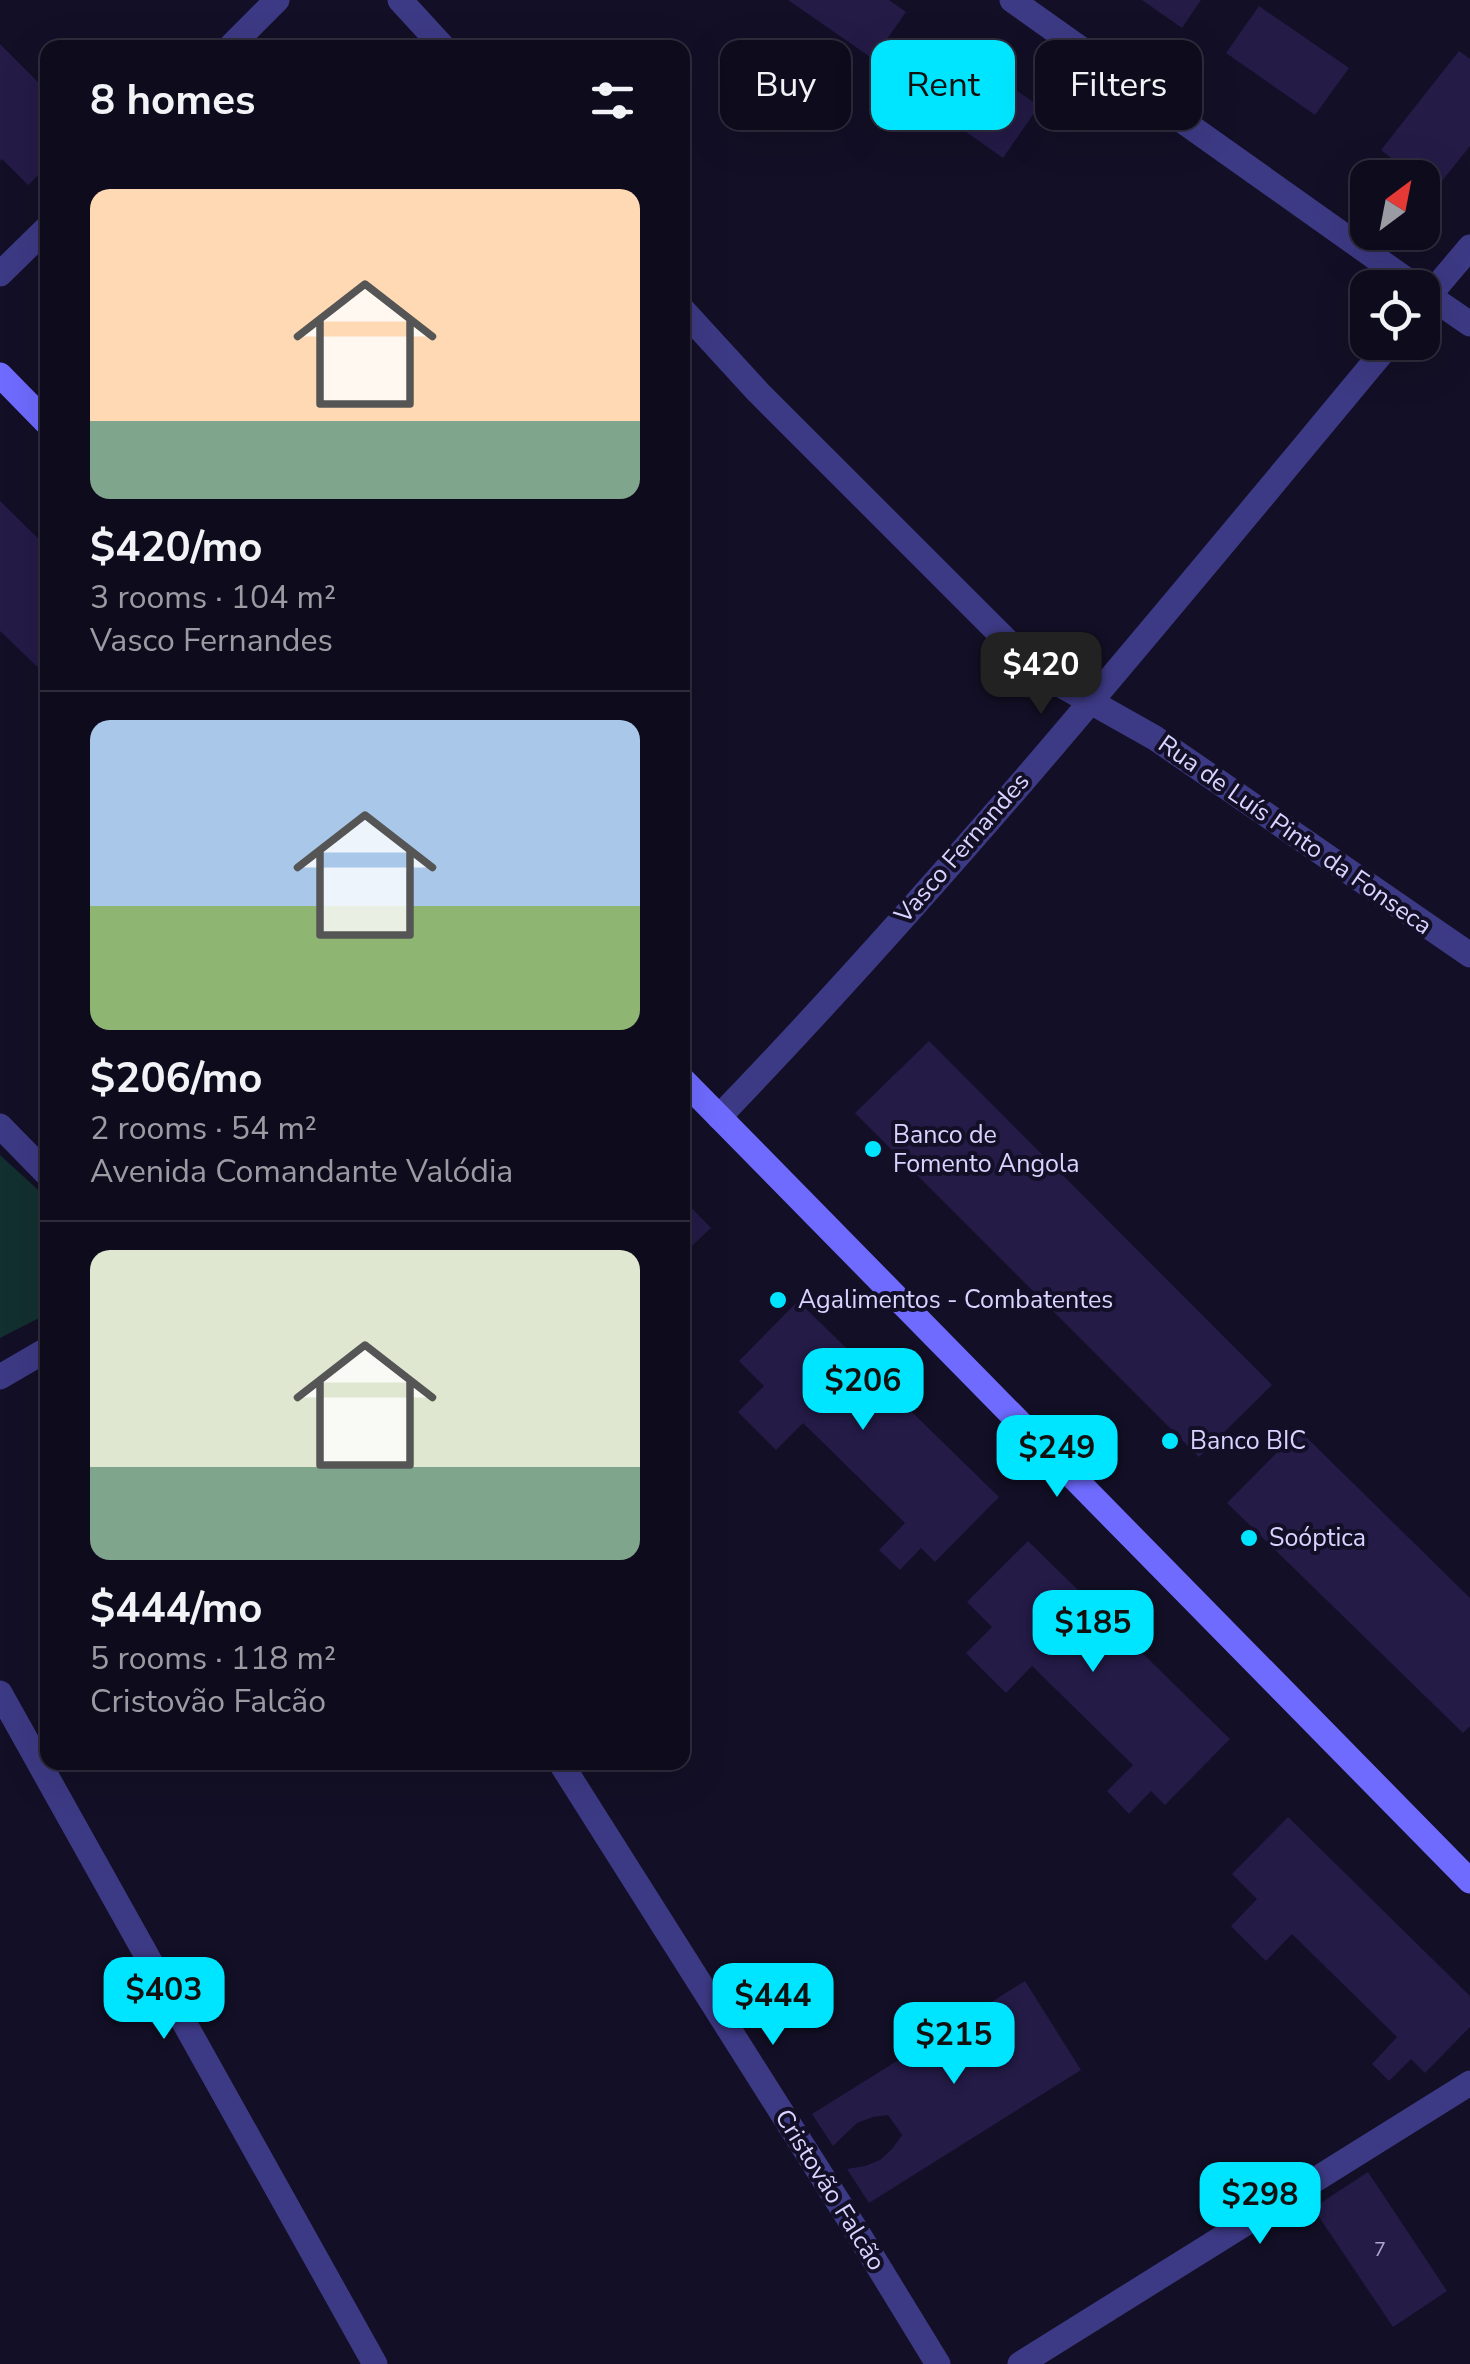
<!DOCTYPE html>
<html lang="en">
<head>
<meta charset="utf-8">
<style>
	:root { --surface:#0e0b1c; --page:#171425; --text:#f1f3f6; --muted:#9b9ba3; --line:#2e2b3b; --accent:#00e5ff }
	body { margin:0; font-family:"Nunito Sans",sans-serif; background:var(--page); color:var(--text); height:100vh; display:flex; flex-direction:column; font-size:38px; white-space:nowrap }
	* { box-sizing:border-box; margin:0 }
	p { font-size:32px; color:var(--muted) }
	.icon { flex:none; width:55px; height:55px; fill:none; stroke:currentColor; stroke-width:2; stroke-linecap:round; stroke-linejoin:round }
	.map { position:relative; flex:1; overflow:hidden }
	.sheet { position:absolute; left:40px; top:40px; width:650px; height:1730px; display:flex; flex-direction:column; background:var(--surface); border-radius:20px; box-shadow:0 10px 40px #0002,0 0 0 2px var(--line) }
	.sheet>* { flex:none }
	.guide { position:absolute; left:720px; top:40px; width:600px; height:90px; display:flex; gap:20px }
	.needle { width:65px; rotate:32deg }
	.fabs { position:absolute; left:1350px; top:160px; display:grid; gap:20px }
	.fabs a { display:grid; place-items:center; width:90px; height:90px; border-radius:20px; background:var(--surface); box-shadow:0 10px 40px #0002,0 0 0 2px var(--line); font-size:50px }
	.price { position:absolute; translate:-50% -85px; padding:0 22px; border-radius:20px; background:var(--accent); color:#111; font-size:32px; line-height:65px; filter:drop-shadow(0 2px 5px #0008) }
	.price::after { content:''; position:absolute; left:50%; top:60px; width:30px; height:22px; margin-left:-15px; background:inherit; clip-path:polygon(0 0,100% 0,50% 100%) }
	.price.selected { background:#222; color:#fff }
	ul { padding:0; list-style:none }
	li { display:grid; align-content:center; gap:20px; height:530px; padding:0 50px }
	li+li { border-top:2px solid var(--line) }
	li span { display:grid; place-items:center; height:310px; border-radius:20px; color:#555 }
	li>.icon { margin-inline-start:auto }
	span .icon { width:180px; height:180px; fill:#fffc; stroke-width:1 }
	li b { font-size:42px }
	h2 { display:flex; justify-content:space-between; align-items:center; height:120px; padding:0 50px; font-size:42px }
	.pill { padding:0 35px; border-radius:20px; background:var(--surface); box-shadow:0 10px 40px #0002,0 0 0 2px var(--line); font-size:35px; line-height:90px }
	.pill.selected { background:var(--accent); color:#111 }
	.map>svg:first-child { display:block }
</style>
</head>
<body>
<div class="map">
<svg width="1470" height="2364" viewBox="0 0 1470 2364">
	<rect width="100%" height="100%" fill="#130f26"/>
	<!-- green -->
	<path fill="#12302f" d="M0,1155L48,1199L47,1314L0,1338Z"/>
	<!-- building -->
	<g fill="#241b47">
		<path d="M788,0H889L906,12L873,59Z"/>
		<path d="M1142,0H1201L1182,28Z"/>
		<path d="M1259,6L1349,68L1315,115L1226,53Z"/>
		<path d="M947,42L1039,106L1003,158L911,93Z"/>
		<path d="M0,44L48,92V166L28,185L2,159L0,161Z"/>
		<path d="M1459,51L1470,59V146L1434,191L1422,182V178H1417L1381,150Z"/>
		<path d="M0,501L48,548V677L0,631Z"/>
		<path d="M929,1041L1272,1385L1199,1457L855,1113Z"/>
		<path d="M682,1198L711,1228L682,1255Z"/>
		<path d="M798,1301L999,1497L935,1562L921,1548L900,1570L879,1550L905,1523L803,1423L776,1450L738,1412L764,1386L739,1361Z"/>
		<path d="M1299,1430L1470,1598V1726L1463,1733L1227,1503Z"/>
		<path d="M1028,1541L1230,1739L1165,1805L1151,1791L1129,1814L1107,1791L1133,1765L1032,1666L1006,1693L966,1653L992,1627L967,1602Z"/>
		<path d="M1288,1817L1470,1996V2027L1425,2073L1411,2059L1389,2081L1372,2064L1397,2037L1292,1934L1266,1961L1231,1926L1257,1899L1232,1874Z"/>
		<path d="M1025,1981L1081,2070L869,2203L847,2169L865,2166L880,2160L892,2149L902,2135L888,2115L873,2117L857,2123L833,2146L812,2114Z"/>
		<path d="M1368,2172L1447,2291L1393,2327L1313,2208Z"/>
	</g>
	<g fill="none" stroke-linecap="round" stroke-linejoin="round">
		<!-- street -->
		<g stroke="#3d3a85" stroke-width="25">
			<path d="M400,0L444,48"/>
			<path d="M1012,0L1418,288"/>
			<path d="M229,48L277,0"/>
			<path d="M0,274L48,227"/>
			<path d="M1422,291L1470,324"/>
			<path d="M1422,304L1470,247"/>
			<path d="M682,309L758,392L1031,665L1052,680L1155,738L1470,955"/>
			<path d="M719,1117C956,871 1172,605 1391,342"/>
			<path d="M0,1126L48,1175"/>
			<path d="M0,1377L48,1349"/>
			<path d="M0,1693L375,2364"/>
			<path d="M560,1762L856,2230L938,2364"/>
			<path d="M1020,2364L1470,2083"/>
		</g>
		<!-- secondary -->
		<g stroke="#6f6bff" stroke-width="25">
			<path d="M0,375L48,424"/>
			<path d="M682,1079L1470,1881"/>
		</g>
	</g>
	<!-- markers -->
	<g fill="#00e5ff" stroke="#130f26" stroke-width="4">
		<circle cx="873" cy="1149" r="10"/>
		<circle cx="778" cy="1300" r="10"/>
		<circle cx="1170" cy="1441" r="10"/>
		<circle cx="1249" cy="1538" r="10"/>
	</g>
	<g text-anchor="middle" dominant-baseline="central" stroke-width="8" stroke-linejoin="round" paint-order="stroke">
		<!-- number labels -->
		<g font-size="20" fill="#aca6d1">
			<text x="1380" y="2249">7</text>
		</g>
		<!-- street labels -->
		<g font-size="25" fill="#d9d4ff" stroke="#130f26">
			<text transform="translate(1295 835) rotate(35)">Rua de Luís Pinto da Fonseca</text>
			<text transform="translate(962 848) rotate(-49)">Vasco Fernandes</text>
			<text transform="translate(830 2190) rotate(58)">Cristovão Falcão</text>
		</g>
		<!-- poi labels -->
		<g font-size="25" fill="#d9d4ff" stroke="#130f26" text-anchor="start">
			<text x="893" y="1135">Banco de<tspan x="893" dy="29">Fomento Angola</tspan></text>
			<text x="798" y="1300">Agalimentos - Combatentes</text>
			<text x="1190" y="1441">Banco BIC</text>
			<text x="1269" y="1538">Soóptica</text>
		</g>
	</g>
</svg>
<div class="fabs">
<a><svg class="needle" viewBox="-14 -14 28 28"><path d="M0-13l5 13h-10z" fill="#e53935"/><path d="M0 13l5-13h-10z" fill="#9b9ba3"/></svg></a>
<a><svg class="icon" aria-label="locate" viewBox="0 0 24 24"><circle cx="12" cy="12" r="6"/><path d="M12 2v4M12 18v4M2 12h4M18 12h4"/></svg></a>
</div>
<b class="price selected" style="left:1041px;top:717px">$420</b>
<b class="price" style="left:863px;top:1433px">$206</b>
<b class="price" style="left:1057px;top:1500px">$249</b>
<b class="price" style="left:1093px;top:1675px">$185</b>
<b class="price" style="left:164px;top:2042px">$403</b>
<b class="price" style="left:773px;top:2048px">$444</b>
<b class="price" style="left:954px;top:2087px">$215</b>
<b class="price" style="left:1260px;top:2247px">$298</b>
<div class="guide">
<a class="pill">Buy</a>
<a class="pill selected">Rent</a>
<a class="pill">Filters</a>
</div>
<section class="sheet">
<h2>8 homes<svg class="icon" aria-label="filters" viewBox="0 0 24 24"><path d="M4 7h16M4 17h16"/><circle cx="9" cy="7" r="2"/><circle cx="15" cy="17" r="2"/></svg></h2>
<ul>
<li><span style="background:linear-gradient(#ffd9b3 75%,#7fa58c 0)"><svg class="icon" aria-label="home" viewBox="0 0 24 24"><path d="M3 11l9-7 9 7M6 9v11h12V9"/></svg></span><div><b>$420/mo</b><p>3 rooms · 104 m²</p><p>Vasco Fernandes</p></div></li>
<li><span style="background:linear-gradient(#a9c7e8 60%,#8fb573 0)"><svg class="icon" aria-label="home" viewBox="0 0 24 24"><path d="M3 11l9-7 9 7M6 9v11h12V9"/></svg></span><div><b>$206/mo</b><p>2 rooms · 54 m²</p><p>Avenida Comandante Valódia</p></div></li>
<li><span style="background:linear-gradient(#dfe7d0 70%,#7fa58c 0)"><svg class="icon" aria-label="home" viewBox="0 0 24 24"><path d="M3 11l9-7 9 7M6 9v11h12V9"/></svg></span><div><b>$444/mo</b><p>5 rooms · 118 m²</p><p>Cristovão Falcão</p></div></li>
</ul>
</section>
</div>
</body>
</html>
